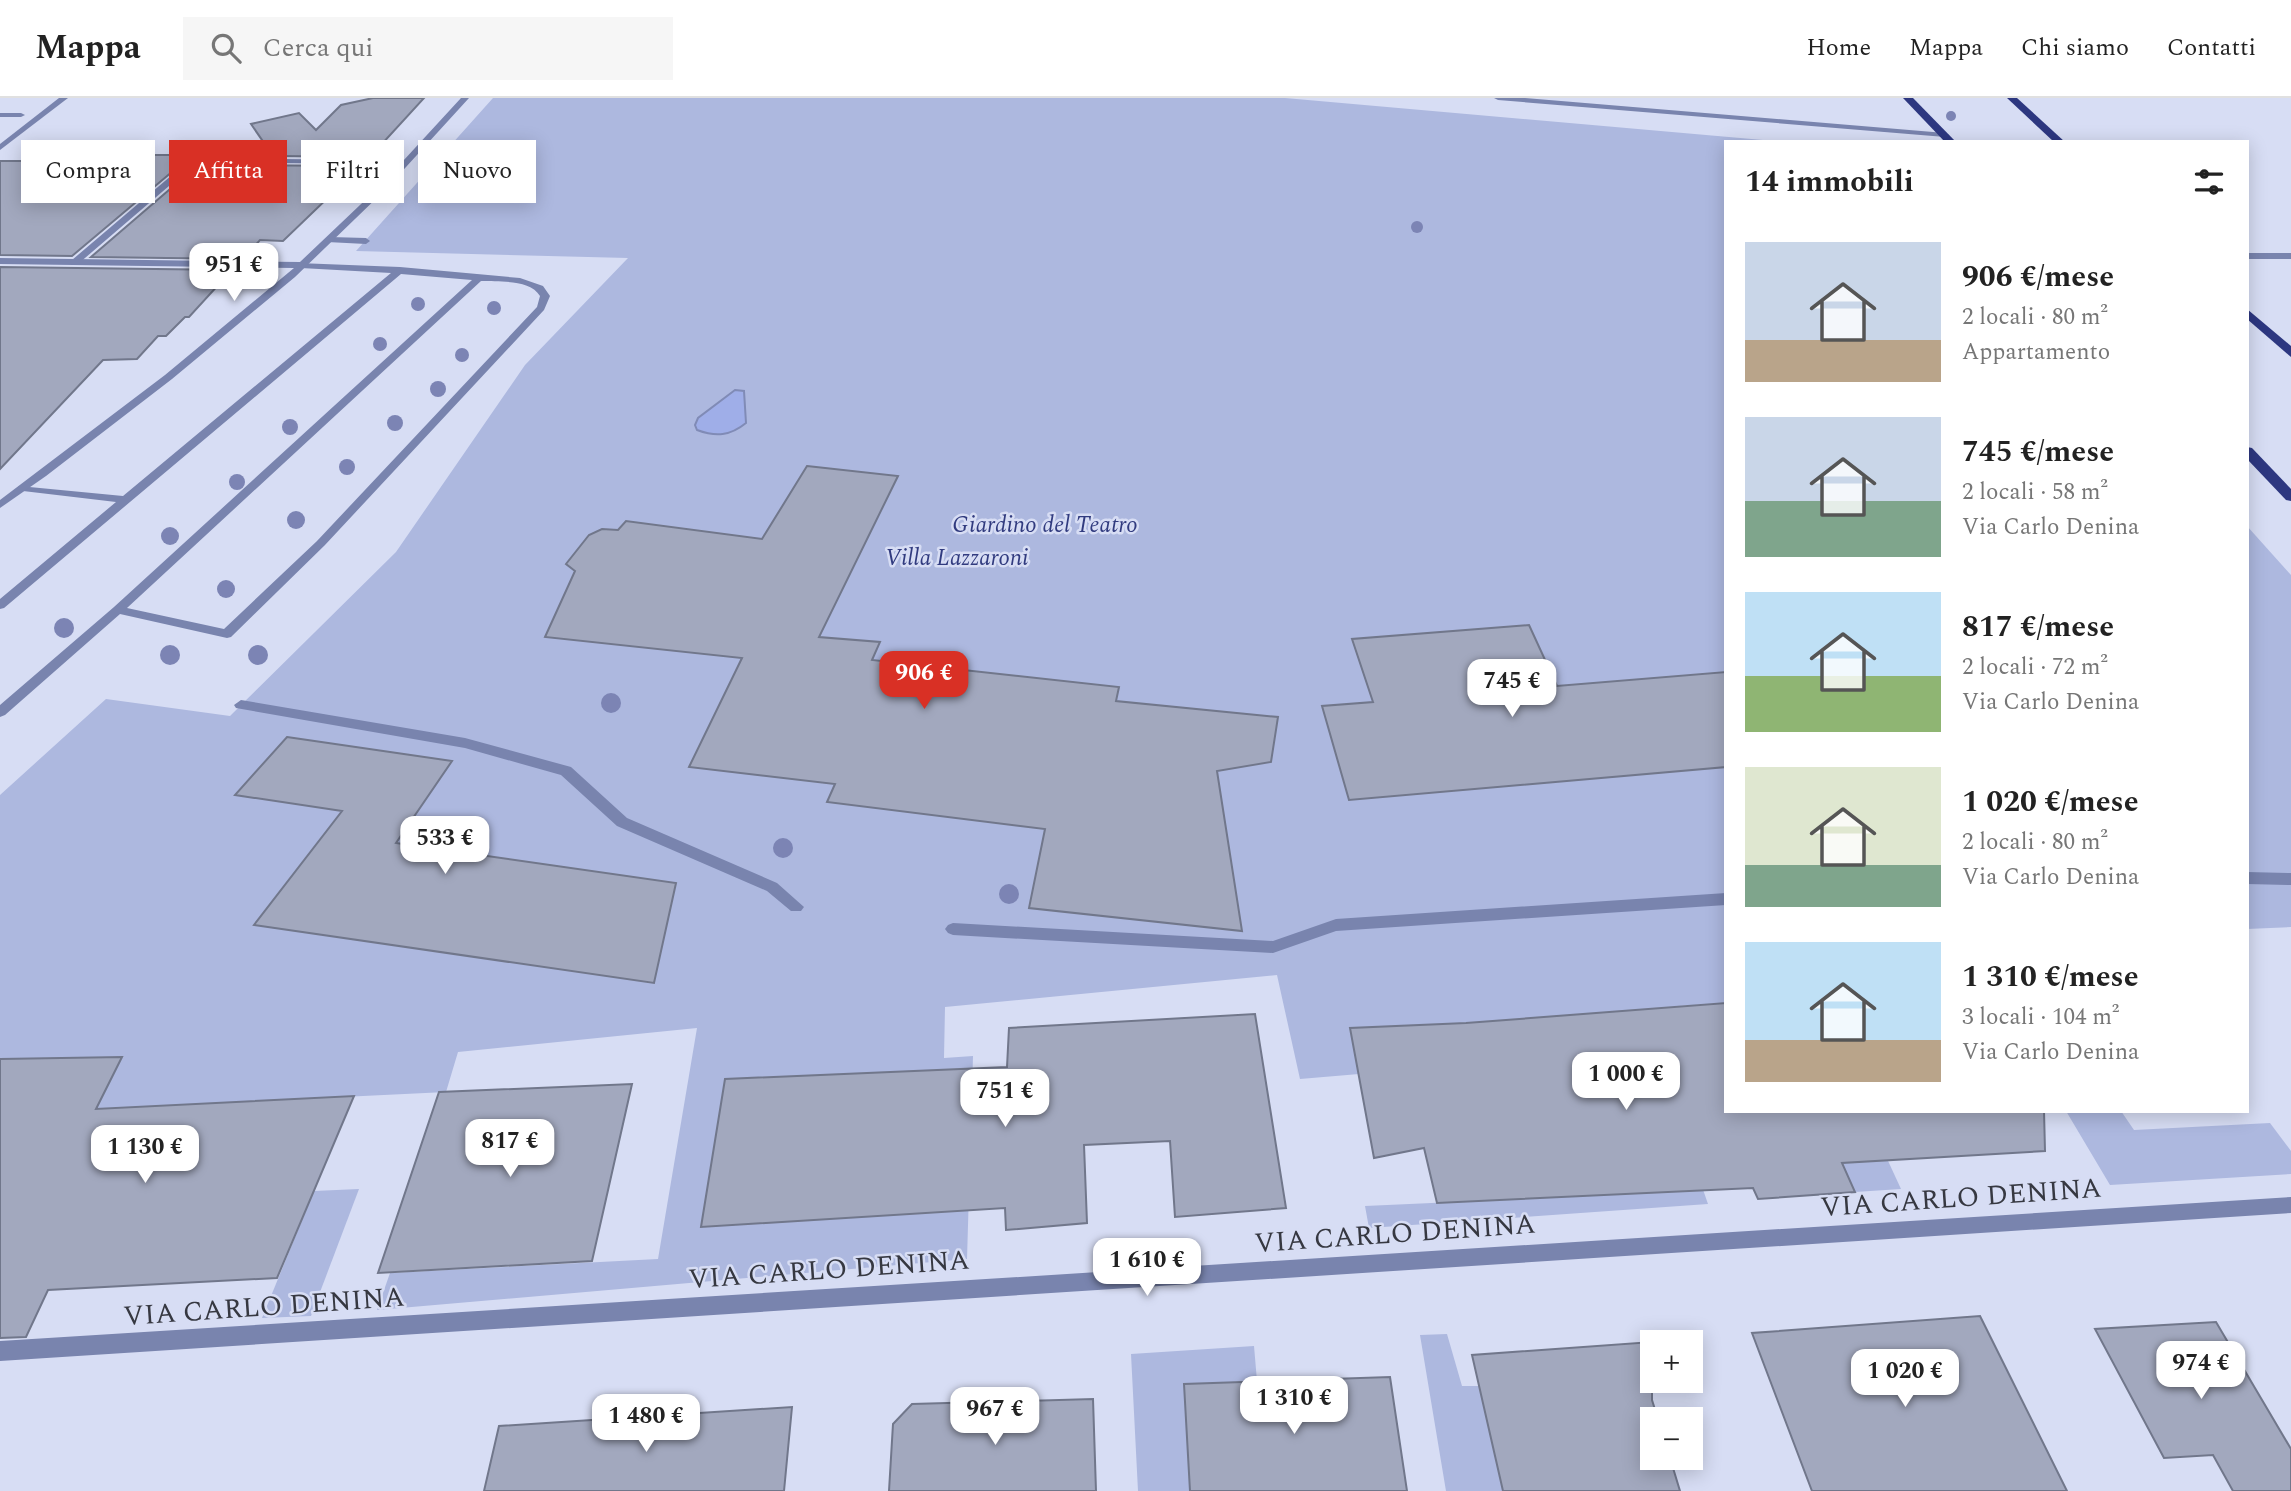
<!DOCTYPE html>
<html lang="it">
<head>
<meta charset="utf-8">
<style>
	:root { --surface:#fff; --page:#f6f6f6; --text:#222; --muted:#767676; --line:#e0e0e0; --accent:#d93025 }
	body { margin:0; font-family:Spectral,serif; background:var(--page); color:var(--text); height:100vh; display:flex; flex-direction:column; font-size:26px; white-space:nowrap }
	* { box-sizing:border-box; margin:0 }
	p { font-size:23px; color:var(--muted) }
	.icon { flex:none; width:38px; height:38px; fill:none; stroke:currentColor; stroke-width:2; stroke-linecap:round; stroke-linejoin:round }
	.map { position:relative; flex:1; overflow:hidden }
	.sheet { position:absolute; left:1724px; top:42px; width:525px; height:973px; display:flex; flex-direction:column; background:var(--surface); border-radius:0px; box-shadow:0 4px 18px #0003 }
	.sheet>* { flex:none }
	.hud { position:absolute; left:21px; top:42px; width:665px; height:63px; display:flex; gap:14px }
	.buttons { position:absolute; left:1640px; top:1232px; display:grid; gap:14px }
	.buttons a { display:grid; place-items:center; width:63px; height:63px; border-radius:0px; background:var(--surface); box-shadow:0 4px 18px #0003; font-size:35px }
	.price { position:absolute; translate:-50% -60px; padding:0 16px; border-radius:14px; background:#fff; color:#222; font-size:23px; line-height:46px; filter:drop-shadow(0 2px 4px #0008) }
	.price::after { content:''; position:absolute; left:50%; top:42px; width:21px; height:16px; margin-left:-10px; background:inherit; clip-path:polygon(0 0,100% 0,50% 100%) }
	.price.active { background:var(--accent); color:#fff }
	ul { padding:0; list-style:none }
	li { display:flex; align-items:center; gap:21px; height:175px; padding:0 21px }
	li span { display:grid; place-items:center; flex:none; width:196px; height:140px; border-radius:0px; color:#555 }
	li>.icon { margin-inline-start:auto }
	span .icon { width:84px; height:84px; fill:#fffc; stroke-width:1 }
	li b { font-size:30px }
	h2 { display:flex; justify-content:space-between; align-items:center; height:84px; padding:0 21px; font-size:30px }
	.pill { padding:0 24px; border-radius:0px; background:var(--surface); box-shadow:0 4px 18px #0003; font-size:24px; line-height:63px }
	.pill.active { background:var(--accent); color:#fff }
	header { display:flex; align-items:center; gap:42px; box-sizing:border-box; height:98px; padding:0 35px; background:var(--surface); border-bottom:2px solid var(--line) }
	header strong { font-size:33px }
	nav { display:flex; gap:38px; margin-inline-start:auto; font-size:24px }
	.search { width:490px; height:63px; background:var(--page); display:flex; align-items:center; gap:18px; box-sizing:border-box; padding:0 24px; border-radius:0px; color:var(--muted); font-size:26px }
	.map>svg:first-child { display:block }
</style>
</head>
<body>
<header>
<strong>Mappa</strong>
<div class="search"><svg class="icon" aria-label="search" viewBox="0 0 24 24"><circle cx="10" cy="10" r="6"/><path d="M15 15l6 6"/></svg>Cerca qui</div>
<nav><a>Home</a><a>Mappa</a><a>Chi siamo</a><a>Contatti</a></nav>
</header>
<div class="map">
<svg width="2291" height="1393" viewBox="0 0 2291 1393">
	<rect width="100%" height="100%" fill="#d7ddf4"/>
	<!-- green -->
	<g fill="#adb8df">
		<path d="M493,0H1285L1786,44H1726L1725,905L1680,908L1707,974L1664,979L1708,1106L1369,1130L1365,1108L1671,1094L1607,914L1475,925L1351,930L1359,976L1300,981L1277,877L945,909L944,960L973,958L967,1161L377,1212L390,1175L658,1161L697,930L458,954L446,994L96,1011L122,959L0,961V697L106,601L230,618L396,454L525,267L628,160L356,153Z"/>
		<path d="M2247,428L2291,477V829L2247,831Z"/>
		<path d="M1818,1013H1865L1901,1091L1855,1094Z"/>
		<path d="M2066,1013H2121L2134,1032L2270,1025L2291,1053V1076L2110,1087Z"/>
		<path d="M359,1091L311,1218L262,1220L314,1093Z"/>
		<path d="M1447,1236L1462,1288H1479L1503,1393H1446L1420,1237Z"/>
		<path d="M1254,1248L1257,1283L1184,1286L1190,1393H1138L1131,1256Z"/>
	</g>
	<!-- water -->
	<path fill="#9faee8" stroke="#808bb6" stroke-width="2" d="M735,292L744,293L746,325C730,338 716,339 697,332L695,327L698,320Z"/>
	<!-- building -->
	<g fill="#a2a8be" stroke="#71778b" stroke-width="2">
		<path d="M373,0H424L370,59L200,57L273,58L251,26L299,15L316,32L341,7Z"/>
		<path d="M124,57H192L72,158L0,157V63H117Z"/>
		<path d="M198,67L361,68L283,143L260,142L243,161L91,159Z"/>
		<path d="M0,169L232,172L189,219H185L166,238H158L137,261L103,262L0,371Z"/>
		<path d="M807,368L898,378L819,539L880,544L872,562L1119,589L1116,603L1278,619L1271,664L1217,673L1242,833L1029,810L1045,731L827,704L835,686L689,669L742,560L545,539L575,473L566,466L589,437L602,431L618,432L626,423L762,441Z"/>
		<path d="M1529,527L1557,588L1726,574V669L1349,702L1322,608L1373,604L1352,541Z"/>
		<path d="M287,639L452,663L396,745L676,785L654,885L254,827L342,713L235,697Z"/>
		<path d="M1726,905V1013H2044L2045,1053L1842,1065L1855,1094L1758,1101L1753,1090L1437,1105L1424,1050L1374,1060L1350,930L1466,925Z"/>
		<path d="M1255,916L1286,1110L1175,1119L1170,1043L1084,1047L1087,1125L1006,1132L1005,1110L701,1129L725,981L1007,969L1009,930Z"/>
		<path d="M122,959L96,1011L354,998L277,1180L48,1192L26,1239L0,1240V961Z"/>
		<path d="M632,986L592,1163L378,1175L439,994Z"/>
		<path d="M1980,1218L2067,1393H1812L1752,1235Z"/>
		<path d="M2216,1224L2291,1351V1393H2233L2213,1357L2164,1360L2095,1231Z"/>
		<path d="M1652,1244V1302L1658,1321H1652V1360H1670L1680,1393H1503L1472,1257Z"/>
		<path d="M1390,1279L1407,1393H1190L1184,1286Z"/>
		<path d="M1093,1301L1096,1393H889L893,1326L912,1306Z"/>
		<path d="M792,1309L784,1393H484L499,1328Z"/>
	</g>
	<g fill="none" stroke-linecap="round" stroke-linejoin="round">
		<!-- service -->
		<g fill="#7984ae" fill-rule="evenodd">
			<path d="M330,139L366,140L370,143L366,146L327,144V140Z"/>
			<path d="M298,165L400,169L520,180L543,188L550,198L544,212L325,447L231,539L227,540L120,516L5,617L0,619V607L114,509L472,182L401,176L4,510L0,511V501L116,404L23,393L17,390L19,388L123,398L391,175L301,170L297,167ZM481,183C499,184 530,181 540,198L537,209L317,443L224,531L127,510Z"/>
		</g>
		<!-- pedestrian -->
		<g fill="#7984ae" fill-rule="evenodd">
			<path d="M192,60L378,62L382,64L378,66L197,64L78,166H72V162Z"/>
			<path d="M241,602L465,640L571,669L627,720L777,785L804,809L801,813H791L767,793L617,728L561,677L465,650L236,610L234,607Z"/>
			<path d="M2247,774L2291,775V787L2247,786Z"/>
			<path d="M1726,795V807L1336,833L1273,855L953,837L948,835L945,831L948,827L953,825L1273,843L1336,821Z"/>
		</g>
		<!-- minor -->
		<g fill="#7984ae" fill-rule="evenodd">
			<path d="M59,0H68L0,52V46Z"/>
			<path d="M461,0H469L385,92L295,179L172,281L46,378L0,410V402L165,277L294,170L0,166V160L300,164L380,88Z"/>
			<path d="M1494,0H1525L1945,35L1949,37L1945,39L1498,2Z"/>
			<path d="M0,15H21L25,17L21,19H0Z"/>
			<rect x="2247" y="155" width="44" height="6"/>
			<path d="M2291,1099V1115L0,1263V1243Z"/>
		</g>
		<!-- primary -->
		<g fill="#2d3780" fill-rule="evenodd">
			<path d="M1903,0H1913L1956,44H1945Z"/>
			<path d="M2007,0H2017L2065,44H2054Z"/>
			<path d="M2247,211L2291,248V259L2247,221Z"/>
			<path d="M2247,349L2252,350L2291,391V403L2286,402L2247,361Z"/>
		</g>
	</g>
	<!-- trees -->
	<g fill="#7c84b4">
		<circle cx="1951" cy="18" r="5"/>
		<circle cx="1417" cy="129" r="6"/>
		<circle cx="418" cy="206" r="7"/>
		<circle cx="494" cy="210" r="7"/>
		<circle cx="380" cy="246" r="7"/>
		<circle cx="462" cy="257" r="7"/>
		<circle cx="438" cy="291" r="8"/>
		<circle cx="395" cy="325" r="8"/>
		<circle cx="290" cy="329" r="8"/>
		<circle cx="347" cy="369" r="8"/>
		<circle cx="237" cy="384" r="8"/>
		<circle cx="296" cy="422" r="9"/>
		<circle cx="170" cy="438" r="9"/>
		<circle cx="226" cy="491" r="9"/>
		<circle cx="64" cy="530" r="10"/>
		<circle cx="170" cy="557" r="10"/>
		<circle cx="258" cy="557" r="10"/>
		<circle cx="611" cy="605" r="10"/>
		<circle cx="783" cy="750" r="10"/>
		<circle cx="1009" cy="796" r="10"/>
	</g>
	<g text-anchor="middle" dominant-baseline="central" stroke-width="5" stroke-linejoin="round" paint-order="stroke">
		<!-- park labels -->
		<g font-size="23" font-style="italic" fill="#313b7f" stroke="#d7ddf4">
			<text x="1045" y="427">Giardino del Teatro</text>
			<text x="957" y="460">Villa Lazzaroni</text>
		</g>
		<!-- near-street labels -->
		<g font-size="28" fill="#363841" stroke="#d7ddf4">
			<text transform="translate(1961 1100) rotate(-4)">VIA CARLO DENINA</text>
			<text transform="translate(1395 1136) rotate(-4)">VIA CARLO DENINA</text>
			<text transform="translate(829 1172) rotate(-4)">VIA CARLO DENINA</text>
			<text transform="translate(264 1209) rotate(-4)">VIA CARLO DENINA</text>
		</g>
	</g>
</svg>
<div class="buttons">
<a>+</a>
<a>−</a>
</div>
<b class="price" style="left:234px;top:205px">951 €</b>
<b class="price active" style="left:924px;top:613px">906 €</b>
<b class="price" style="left:1512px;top:621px">745 €</b>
<b class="price" style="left:445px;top:778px">533 €</b>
<b class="price" style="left:1626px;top:1014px">1 000 €</b>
<b class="price" style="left:1005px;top:1031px">751 €</b>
<b class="price" style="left:510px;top:1081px">817 €</b>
<b class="price" style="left:145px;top:1087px">1 130 €</b>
<b class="price" style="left:1147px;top:1200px">1 610 €</b>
<b class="price" style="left:2201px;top:1303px">974 €</b>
<b class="price" style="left:1905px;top:1311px">1 020 €</b>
<b class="price" style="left:1294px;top:1338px">1 310 €</b>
<b class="price" style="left:995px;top:1349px">967 €</b>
<b class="price" style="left:646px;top:1356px">1 480 €</b>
<div class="hud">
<a class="pill">Compra</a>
<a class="pill active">Affitta</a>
<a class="pill">Filtri</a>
<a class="pill">Nuovo</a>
</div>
<section class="sheet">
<h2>14 immobili<svg class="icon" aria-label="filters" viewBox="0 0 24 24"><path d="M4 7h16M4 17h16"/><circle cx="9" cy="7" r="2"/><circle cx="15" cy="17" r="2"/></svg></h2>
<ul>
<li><span style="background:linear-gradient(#c9d6e8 70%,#b9a48a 0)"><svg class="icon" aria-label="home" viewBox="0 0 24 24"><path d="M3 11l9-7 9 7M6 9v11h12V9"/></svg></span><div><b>906 €/mese</b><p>2 locali · 80 m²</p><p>Appartamento</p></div></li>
<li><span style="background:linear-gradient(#c9d6e8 60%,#7fa58c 0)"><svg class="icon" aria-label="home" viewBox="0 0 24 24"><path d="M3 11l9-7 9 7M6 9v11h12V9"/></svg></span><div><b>745 €/mese</b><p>2 locali · 58 m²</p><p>Via Carlo Denina</p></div></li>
<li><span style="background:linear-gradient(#bfe0f5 60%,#8fb573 0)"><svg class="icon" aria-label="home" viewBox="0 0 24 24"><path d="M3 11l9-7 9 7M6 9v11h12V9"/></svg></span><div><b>817 €/mese</b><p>2 locali · 72 m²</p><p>Via Carlo Denina</p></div></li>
<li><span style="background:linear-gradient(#dfe7d0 70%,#7fa58c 0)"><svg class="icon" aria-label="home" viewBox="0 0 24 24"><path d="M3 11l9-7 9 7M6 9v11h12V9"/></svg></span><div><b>1 020 €/mese</b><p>2 locali · 80 m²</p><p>Via Carlo Denina</p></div></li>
<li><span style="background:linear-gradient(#bfe0f5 70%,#b9a48a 0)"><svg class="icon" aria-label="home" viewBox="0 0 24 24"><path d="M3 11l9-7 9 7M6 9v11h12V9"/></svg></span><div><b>1 310 €/mese</b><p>3 locali · 104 m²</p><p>Via Carlo Denina</p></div></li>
</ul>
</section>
</div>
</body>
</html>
